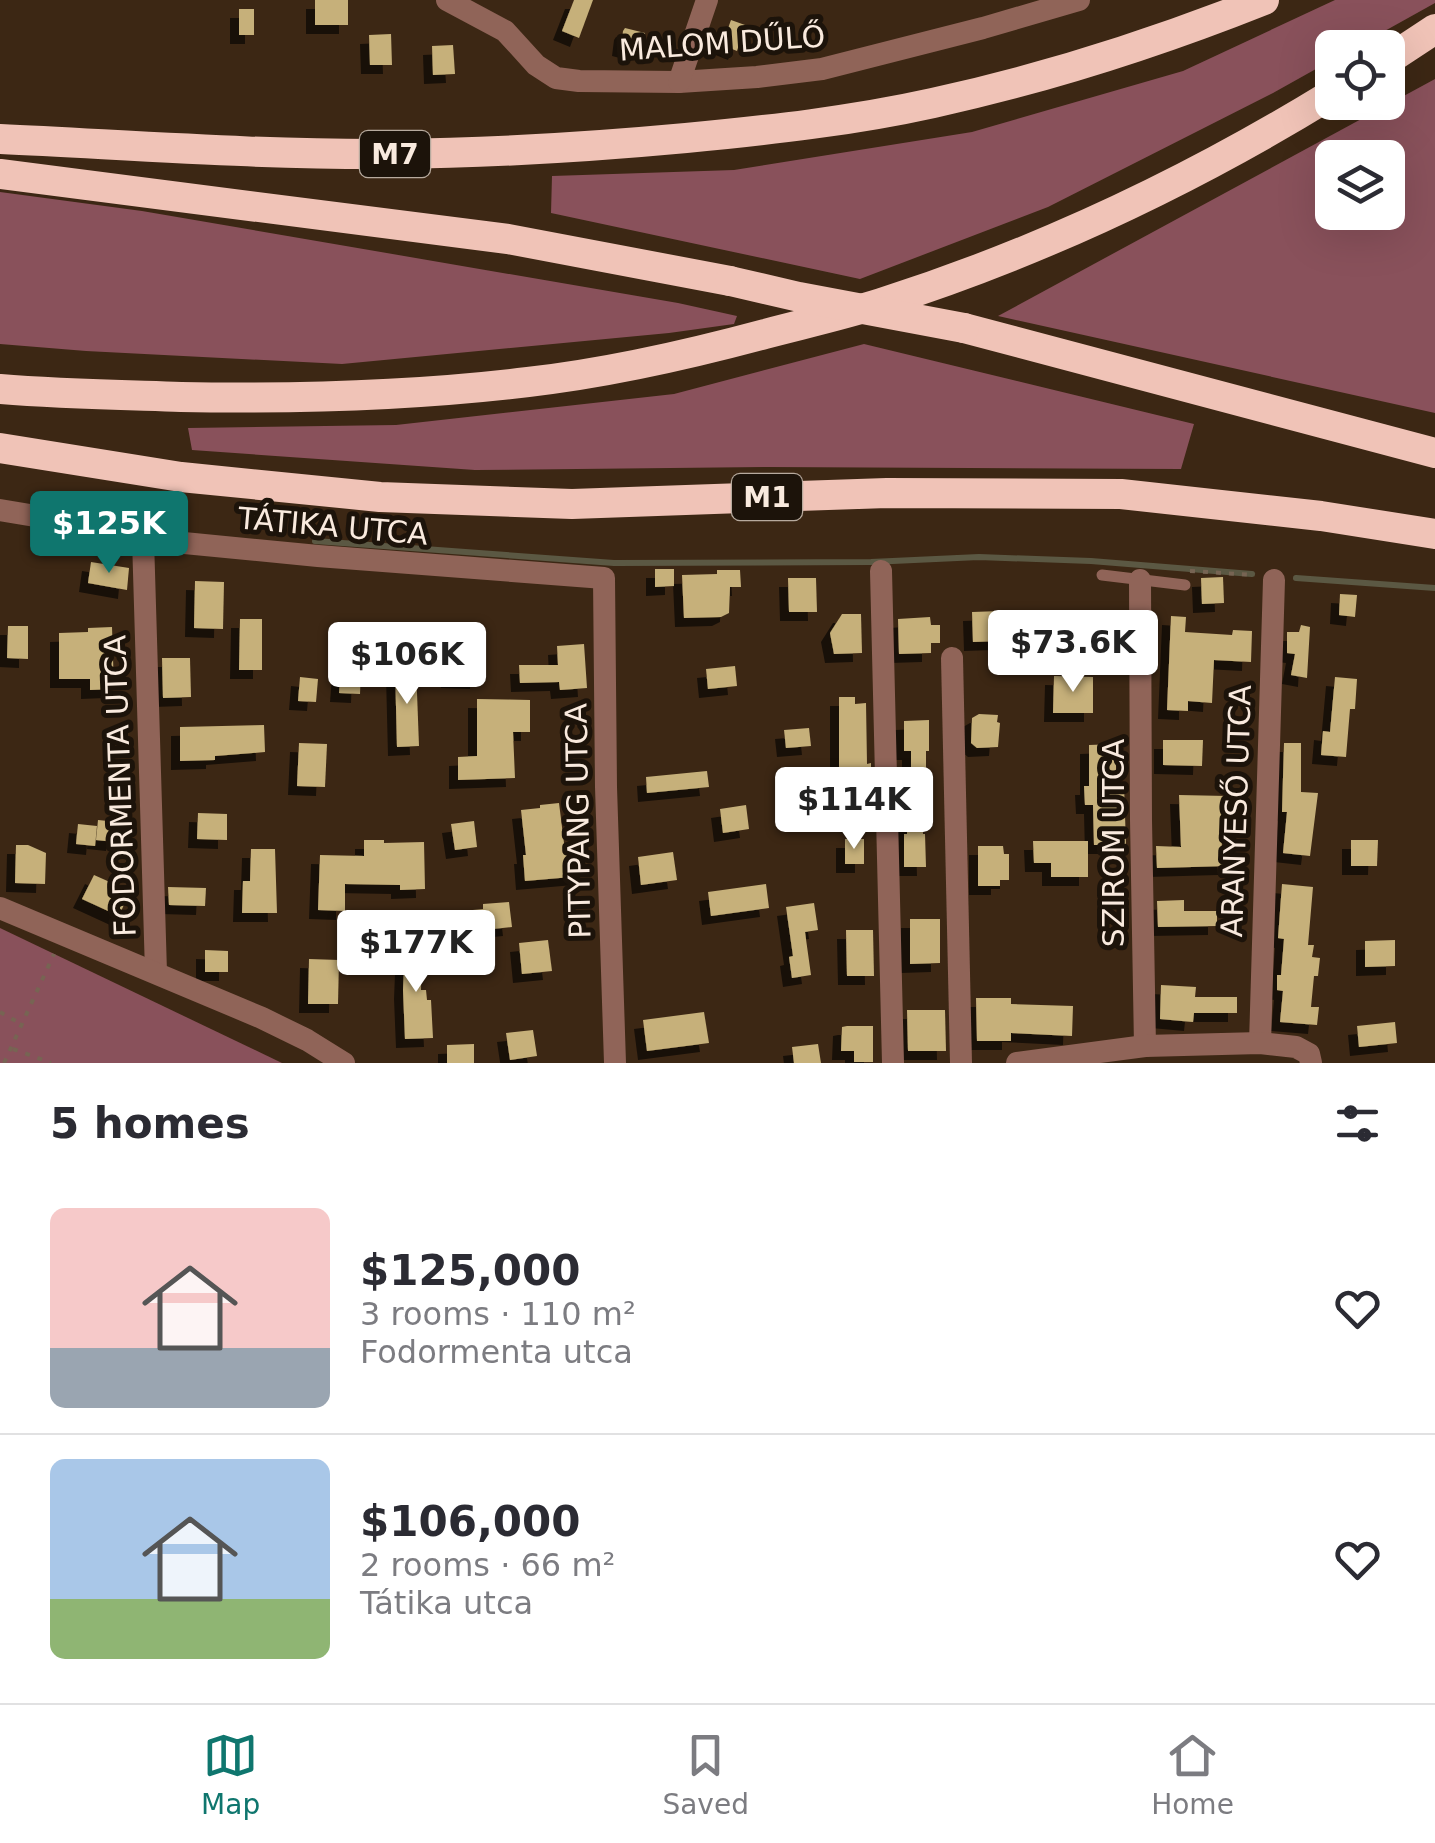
<!DOCTYPE html>
<html lang="en">
<head>
<meta charset="utf-8">
<style>
	:root { --surface:#fff; --page:#f7f7f7; --text:#2b2b33; --muted:#7c7c81; --line:#e1e1e2; --accent:#0f766e }
	body { margin:0; font-family:"DejaVu Sans",sans-serif; background:var(--page); color:var(--text); height:100vh; display:flex; flex-direction:column; font-size:38px; white-space:nowrap }
	* { box-sizing:border-box; margin:0 }
	p { font-size:32px; color:var(--muted) }
	.icon { flex:none; width:55px; height:55px; fill:none; stroke:currentColor; stroke-width:2; stroke-linecap:round; stroke-linejoin:round }
	.map { position:relative; height:1063px; overflow:hidden }
	.panel { display:flex; flex-direction:column; background:var(--surface); flex:1 }
	.panel>* { flex:none }
	.buttons { position:absolute; left:1315px; top:30px; display:grid; gap:20px }
	.buttons a { display:grid; place-items:center; width:90px; height:90px; border-radius:15px; background:var(--surface); box-shadow:0 10px 40px #0002; font-size:50px }
	.price { position:absolute; translate:-50% -85px; padding:0 22px; border-radius:10px; background:#fff; color:#222; font-size:32px; line-height:65px; filter:drop-shadow(0 2px 5px #0008) }
	.price::after { content:''; position:absolute; left:50%; top:60px; width:30px; height:22px; margin-left:-15px; background:inherit; clip-path:polygon(0 0,100% 0,50% 100%) }
	.price.on { background:var(--accent); color:#fff }
	ul { padding:0; list-style:none }
	li { display:flex; align-items:center; gap:30px; height:250px; padding:0 50px }
	li+li { border-top:2px solid var(--line) }
	li span { display:grid; place-items:center; flex:none; width:280px; height:200px; border-radius:15px; color:#555 }
	li>.icon { margin-inline-start:auto }
	span .icon { width:120px; height:120px; fill:#fffc; stroke-width:1 }
	li b { font-size:42px }
	h2 { display:flex; justify-content:space-between; align-items:center; height:120px; padding:0 50px; font-size:42px }
	.dock { display:flex; justify-content:space-around; align-items:center; height:140px; border-top:2px solid var(--line); background:var(--surface); font-size:28px; color:var(--muted) }
	.dock a { display:grid; justify-items:center; gap:5px }
	.dock .on { color:var(--accent) }
	.map>svg:first-child { display:block }
</style>
</head>
<body>
<div class="map">
<svg width="1435" height="1063" viewBox="0 0 1435 1063">
	<defs>
		<filter id="shadow"><feDropShadow dx="-9" dy="9" stdDeviation="0" flood-color="#0009"/></filter>
	</defs>
	<rect width="100%" height="100%" fill="#3c2714"/>
	<!-- forest -->
	<g fill="#89515b" fill-rule="evenodd">
		<path d="M1335,0H1435V3L1356,47L1332,48V60L1273,93L1048,207L860,279L551,213L552,176L734,170L972,132L1183,71Z"/>
		<path d="M1435,79V413L998,316ZM1332,158H1388V212H1332Z"/>
		<path d="M0,192L142,211L678,303L737,316L734,324L669,333L342,364L86,351L0,344Z"/>
		<path d="M864,344L1194,424L1181,469L768,467L475,470L192,450L188,428L396,425L674,394Z"/>
		<path d="M0,928L282,1063H0Z"/>
	</g>
	<g fill="none" stroke-linecap="round" stroke-linejoin="round">
		<!-- stream -->
		<g stroke="#5b5843" stroke-width="6">
			<path d="M315,541L614,563L871,562L979,557L1091,561L1252,574"/>
			<path d="M1296,578L1435,588"/>
		</g>
	</g>
	<!-- building -->
	<g fill="#c6b07a" filter="url(#shadow)">
		<rect x="315" y="0" width="33" height="25"/>
		<path d="M574,0H593L579,38L562,31Z"/>
		<rect x="239" y="9" width="15" height="26"/>
		<path d="M731,20L745,25L737,51L722,45Z"/>
		<path d="M625,28L645,33L640,52L621,47L623,31Z"/>
		<path d="M391,34L392,65H370L369,35Z"/>
		<path d="M453,45L455,74L433,75L432,46Z"/>
		<path d="M91,562L129,568L127,590L88,583Z"/>
		<path d="M655,569H674V586L655,587Z"/>
		<path d="M717,570H740L741,587H730L729,613L721,617L684,618L682,575L717,574Z"/>
		<path d="M1223,577L1224,603L1202,604L1201,578Z"/>
		<path d="M788,578H816L817,612H789Z"/>
		<path d="M195,581L224,582L223,629L194,628Z"/>
		<path d="M1340,594L1357,595L1355,617L1339,615Z"/>
		<path d="M1001,611L1003,641L973,642L972,612Z"/>
		<path d="M842,614H861L862,653L834,654L830,633Z"/>
		<path d="M1171,616L1186,617L1185,632L1232,635L1233,630L1252,631L1251,662L1214,660L1212,703L1188,701V711L1167,710Z"/>
		<path d="M930,617L931,625H940V643H931V653L899,654L898,619Z"/>
		<path d="M240,619H262V670H239Z"/>
		<path d="M1120,621L1121,657L1086,658L1085,622Z"/>
		<path d="M1301,625L1310,627L1307,678L1291,675L1295,654L1287,653V632H1299Z"/>
		<path d="M8,626H28V659L7,658Z"/>
		<path d="M112,627L114,689L90,690V679H59V633L88,632V628Z"/>
		<path d="M443,636L473,637V660H479V680L450,679L451,660L442,659Z"/>
		<path d="M584,644L587,688L560,690L559,682L520,683L519,665H558L557,646Z"/>
		<path d="M162,658H190L191,697L163,698Z"/>
		<path d="M416,666L419,746L397,747L395,667Z"/>
		<path d="M735,666L737,686L708,689L706,669Z"/>
		<path d="M341,668L361,669L360,694L339,693Z"/>
		<path d="M1054,676L1093,677V713H1053Z"/>
		<path d="M300,677L318,679L316,702L298,701Z"/>
		<path d="M1335,677L1357,679L1355,709H1350L1346,757L1321,755L1323,731L1330,732Z"/>
		<path d="M839,697H855V704L866,703L867,764L871,763V790L842,794L839,771Z"/>
		<path d="M477,699L530,700V732H513L515,778L458,780V757L477,756Z"/>
		<path d="M979,714L998,715L997,722L1000,723L998,747L977,748L971,743L972,718Z"/>
		<path d="M929,720V751H926V776H911V751H904V721Z"/>
		<path d="M264,725L265,752L215,756V760L180,761V727Z"/>
		<path d="M809,728L811,746L786,748L784,730Z"/>
		<path d="M1163,740H1203L1202,766L1163,765Z"/>
		<path d="M299,743L327,744L325,787L297,786Z"/>
		<path d="M1284,743H1301V792L1318,793L1310,856L1283,853L1287,812H1282Z"/>
		<path d="M1116,744V785H1124L1126,845H1094L1093,805H1085L1084,786H1089V745Z"/>
		<path d="M707,771L709,787L647,793L646,777Z"/>
		<path d="M1179,795L1227,796L1228,816H1221L1222,850H1226L1227,866L1157,868L1156,846L1181,847Z"/>
		<path d="M559,803L565,851L580,850L583,876L525,881L523,855H526L521,810L540,808V805Z"/>
		<path d="M746,805L749,829L723,833L720,809Z"/>
		<path d="M198,813L227,814V840L197,839Z"/>
		<path d="M907,816H922L923,834H925L926,867H904V834H907Z"/>
		<path d="M98,820L118,822L115,842L96,840Z"/>
		<path d="M474,821L477,847L455,850L451,824Z"/>
		<path d="M78,824L97,826L95,846L76,844Z"/>
		<rect x="845" y="839" width="19" height="25"/>
		<path d="M364,840H384V843L424,842L425,889L400,890V885L345,884V911L318,910L320,855L364,856Z"/>
		<path d="M1351,840H1378L1377,866H1351Z"/>
		<path d="M1033,841H1088V877H1051V863H1034Z"/>
		<path d="M16,845H28L46,853L45,884L15,883Z"/>
		<path d="M978,846H1003L1004,854H1009V880H1000V886H978Z"/>
		<path d="M251,849H275L277,913H242L243,881H250Z"/>
		<path d="M673,852L677,880L641,885L638,857Z"/>
		<path d="M94,875L130,891L119,916L82,899Z"/>
		<path d="M766,884L769,908L711,916L708,892Z"/>
		<path d="M1282,884L1313,887L1308,945H1314L1312,957L1320,958L1318,976H1314L1311,1007H1319L1317,1025L1280,1022L1283,991L1277,990V975H1281L1284,939L1278,938Z"/>
		<path d="M168,887L206,888L205,906L169,905Z"/>
		<path d="M1184,900V911H1217V926L1158,927L1157,901Z"/>
		<path d="M509,902L512,927L454,933L452,912L483,909V904Z"/>
		<path d="M814,903L818,930L805,932L811,975L792,978L789,957L793,956L786,907Z"/>
		<path d="M910,919H940V963L910,964Z"/>
		<path d="M846,930H873L874,976H847Z"/>
		<path d="M405,939L422,940L421,990H426L427,1000H431L433,1038L405,1039L403,990Z"/>
		<path d="M548,940L552,971L522,974L519,943Z"/>
		<path d="M1395,940V966L1365,967V941Z"/>
		<path d="M205,950L228,951V972H205Z"/>
		<path d="M309,959L339,960L338,1004H308Z"/>
		<path d="M1161,985L1196,987L1195,997H1237V1013H1194L1193,1022L1160,1019Z"/>
		<path d="M976,998H1011V1004L1073,1006L1072,1036L1011,1033V1041H977Z"/>
		<path d="M907,1010H945L946,1051H908Z"/>
		<path d="M704,1012L709,1043L647,1051L643,1020Z"/>
		<path d="M1395,1022L1397,1043L1359,1047L1357,1026Z"/>
		<path d="M847,1026H873V1062H854V1051H841L842,1027Z"/>
		<path d="M533,1030L537,1056L510,1060L506,1033Z"/>
		<path d="M474,1044V1063H447V1045Z"/>
		<path d="M818,1044L821,1063H794L792,1047Z"/>
	</g>
	<g fill="none" stroke-linecap="round" stroke-linejoin="round">
		<!-- path -->
		<g stroke="#776453" stroke-width="4" stroke-dasharray="5 8" stroke-linecap="butt">
			<path d="M1190,571L1255,575"/>
			<path d="M0,1012L23,1025"/>
			<path d="M13,1049L51,1063"/>
			<path d="M4,1063L54,954"/>
		</g>
		<!-- service -->
		<path stroke="#906458" stroke-width="11" d="M1102,575L1185,585"/>
		<!-- minor -->
		<g stroke="#906458" stroke-width="22">
			<path d="M447,0L505,31L536,65L556,78L579,81L679,82L757,77L822,69L983,28L1079,0"/>
			<path d="M679,82L707,0"/>
			<path d="M0,510L131,532L143,539L318,556L604,578L606,787L615,1063"/>
			<path d="M143,539L156,972"/>
			<path d="M881,571L893,1063"/>
			<path d="M1140,580L1141,820L1145,1046"/>
			<path d="M952,658L961,1063"/>
			<path d="M0,908L262,1018L307,1040L344,1063"/>
			<path d="M1260,1043L1274,580"/>
			<path d="M1017,1063L1145,1046L1260,1043L1296,1047L1309,1054L1311,1063"/>
		</g>
		<!-- motorway -->
		<g stroke="#f0c3b7" stroke-width="30">
			<path d="M1388,60L1435,29"/>
			<path d="M0,139C130,145 262,155 392,154C490,153 589,147 686,138C769,130 852,121 933,103C1047,78 1156,43 1264,0"/>
			<path d="M0,174L508,239L730,281"/>
			<path d="M964,328L1435,453"/>
			<path d="M0,389C60,394 121,395 181,397C297,399 413,396 528,382C608,373 687,355 765,334C803,324 843,315 881,303C1038,253 1192,180 1332,94"/>
			<path d="M0,448L181,477L380,497L572,504L887,493L1121,494L1321,516L1435,534"/>
		</g>
		<!-- motorway-bridge -->
		<path stroke="#f0c3b7" stroke-width="30" d="M730,281L799,297L964,328"/>
	</g>
	<g text-anchor="middle" dominant-baseline="central" stroke-width="10" stroke-linejoin="round" paint-order="stroke">
		<!-- shield labels -->
		<g fill="#1c130a" stroke="#b7aa9e" stroke-width="2.5">
			<rect x="360" y="131" width="70" height="46" rx="8"/>
			<rect x="732" y="474" width="70" height="46" rx="8"/>
		</g>
		<g font-size="28" font-weight="bold" fill="#f9eade">
			<text x="395" y="154">M7</text>
			<text x="767" y="497">M1</text>
		</g>
		<!-- street labels -->
		<g font-size="30" fill="#f9eade" stroke="#1c130a">
			<text transform="translate(722 43) rotate(-4)">MALOM DŰLŐ</text>
			<text transform="translate(333 526) rotate(5)">TÁTIKA UTCA</text>
			<text transform="translate(120 786) rotate(-92)">FODORMENTA UTCA</text>
			<text transform="translate(1236 811) rotate(-88)">ARANYESŐ UTCA</text>
			<text transform="translate(578 821) rotate(-91)">PITYPANG UTCA</text>
			<text transform="translate(1113 843) rotate(-90)">SZIROM UTCA</text>
		</g>
	</g>
</svg>
<div class="buttons">
<a><svg class="icon" aria-label="locate" viewBox="0 0 24 24"><circle cx="12" cy="12" r="6"/><path d="M12 2v4M12 18v4M2 12h4M18 12h4"/></svg></a>
<a><svg class="icon" aria-label="layers" viewBox="0 0 24 24"><path d="M12 4l9 5-9 5-9-5zM3 14l9 5 9-5"/></svg></a>
</div>
<b class="price on" style="left:109px;top:576px">$125K</b>
<b class="price" style="left:1073px;top:695px">$73.6K</b>
<b class="price" style="left:407px;top:707px">$106K</b>
<b class="price" style="left:854px;top:852px">$114K</b>
<b class="price" style="left:416px;top:995px">$177K</b>
</div>
<section class="panel">
<h2>5 homes<svg class="icon" aria-label="filters" viewBox="0 0 24 24"><path d="M4 7h16M4 17h16"/><circle cx="9" cy="7" r="2"/><circle cx="15" cy="17" r="2"/></svg></h2>
<ul>
<li><span style="background:linear-gradient(#f6c9c9 70%,#9aa5b1 0)"><svg class="icon" aria-label="home" viewBox="0 0 24 24"><path d="M3 11l9-7 9 7M6 9v11h12V9"/></svg></span><div><b>$125,000</b><p>3 rooms · 110 m²</p><p>Fodormenta utca</p></div><svg class="icon" aria-label="heart" viewBox="0 0 24 24"><path d="M12 20l-8-8c-3-5 5-10 8-4 3-6 11-1 8 4z"/></svg></li>
<li><span style="background:linear-gradient(#a9c7e8 70%,#8fb573 0)"><svg class="icon" aria-label="home" viewBox="0 0 24 24"><path d="M3 11l9-7 9 7M6 9v11h12V9"/></svg></span><div><b>$106,000</b><p>2 rooms · 66 m²</p><p>Tátika utca</p></div><svg class="icon" aria-label="heart" viewBox="0 0 24 24"><path d="M12 20l-8-8c-3-5 5-10 8-4 3-6 11-1 8 4z"/></svg></li>
</ul>
</section>
<nav class="dock">
<a class="on"><svg class="icon" aria-label="map" viewBox="0 0 24 24"><path d="M3 6l6-2 6 2 6-2v14l-6 2-6-2-6 2zM9 4v14M15 6v14"/></svg>Map</a>
<a><svg class="icon" aria-label="saved" viewBox="0 0 24 24"><path d="M7 4h10v16l-5-4-5 4z"/></svg>Saved</a>
<a><svg class="icon" aria-label="home" viewBox="0 0 24 24"><path d="M3 11l9-7 9 7M6 9v11h12V9"/></svg>Home</a>
</nav>
</body>
</html>
